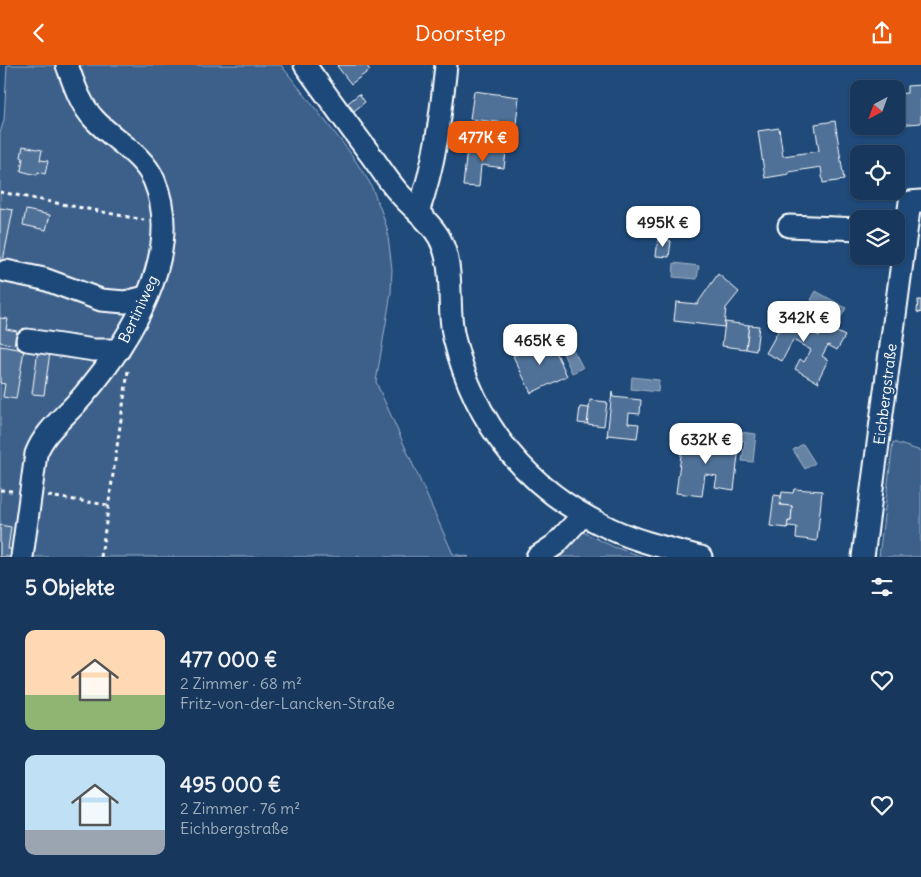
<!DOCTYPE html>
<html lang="de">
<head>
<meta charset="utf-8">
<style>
	:root { --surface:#17385c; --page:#244365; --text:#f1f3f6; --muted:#9eacbb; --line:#365272; --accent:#ea580c }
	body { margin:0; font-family:Delius,sans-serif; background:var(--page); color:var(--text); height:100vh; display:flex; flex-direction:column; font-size:19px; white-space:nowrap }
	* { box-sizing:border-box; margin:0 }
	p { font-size:16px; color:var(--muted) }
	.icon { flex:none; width:28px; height:28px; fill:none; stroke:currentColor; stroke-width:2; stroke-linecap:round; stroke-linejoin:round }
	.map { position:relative; height:492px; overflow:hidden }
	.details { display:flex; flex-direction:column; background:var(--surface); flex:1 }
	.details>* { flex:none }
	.needle { width:32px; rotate:221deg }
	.buttons { position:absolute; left:850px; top:15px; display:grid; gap:10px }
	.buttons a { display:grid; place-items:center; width:55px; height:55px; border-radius:10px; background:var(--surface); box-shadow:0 1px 4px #0004,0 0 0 1px var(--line); font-size:25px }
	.price { position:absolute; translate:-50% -42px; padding:0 11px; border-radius:10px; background:#fff; color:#222; font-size:16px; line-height:32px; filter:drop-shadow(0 1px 2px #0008) }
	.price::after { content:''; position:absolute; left:50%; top:30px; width:15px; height:11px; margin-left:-8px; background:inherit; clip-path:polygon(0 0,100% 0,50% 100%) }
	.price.on { background:var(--accent); color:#fff }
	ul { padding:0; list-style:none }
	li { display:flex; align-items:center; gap:15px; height:125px; padding:0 25px }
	li span { display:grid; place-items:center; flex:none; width:140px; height:100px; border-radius:10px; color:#555 }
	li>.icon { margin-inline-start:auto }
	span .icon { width:60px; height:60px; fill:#fffc; stroke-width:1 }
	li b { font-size:21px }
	h2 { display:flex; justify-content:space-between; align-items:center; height:60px; padding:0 25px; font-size:21px }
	header { display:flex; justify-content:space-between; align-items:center; height:65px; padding:0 25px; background:var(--accent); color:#fff; font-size:22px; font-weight:600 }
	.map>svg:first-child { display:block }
</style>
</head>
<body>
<header><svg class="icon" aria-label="back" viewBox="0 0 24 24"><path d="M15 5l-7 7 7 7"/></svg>Doorstep<svg class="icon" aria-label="share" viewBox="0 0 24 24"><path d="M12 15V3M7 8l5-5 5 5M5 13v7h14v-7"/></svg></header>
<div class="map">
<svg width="921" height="492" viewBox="0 0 921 492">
	<rect width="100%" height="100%" fill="#1f4a7a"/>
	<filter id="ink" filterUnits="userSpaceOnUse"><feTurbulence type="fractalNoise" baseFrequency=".02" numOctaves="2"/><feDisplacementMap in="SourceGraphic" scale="10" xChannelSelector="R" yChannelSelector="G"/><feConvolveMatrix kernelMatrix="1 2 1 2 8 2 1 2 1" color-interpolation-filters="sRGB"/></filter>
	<g filter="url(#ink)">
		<!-- green -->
		<g fill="#3c618b" stroke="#9eb0c5">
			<path d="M7,0H281L349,86L370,118L381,145L387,163L392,204L391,228L376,317L453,489L469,492H0V68L4,55Z"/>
			<path d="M893,377L921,386V492H879Z"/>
			<path d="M581,466L614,482L644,492H554Z"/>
		</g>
		<!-- water -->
		<g fill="#6583a4" stroke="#a3b5c8">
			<path d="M674,198L699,201L697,214L673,212Z"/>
			<path d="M816,226L846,243L841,252L811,235Z"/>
			<path d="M572,282L583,303L572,308L562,286Z"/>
			<path d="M632,312L659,315L658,327L631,324Z"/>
			<path d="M740,367L756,369L753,397L742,396L745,376L739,375Z"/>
			<path d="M803,379L815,398L805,404L793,385Z"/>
		</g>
		<!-- building -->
		<g fill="#507197" stroke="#fff">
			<path d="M338,0H366L370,5L351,19L337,1Z"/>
			<path d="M921,20V58L896,60V29L907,28V21Z"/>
			<path d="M474,26L519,32L516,59L470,54Z"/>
			<path d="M359,29L365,37L354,46L348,38Z"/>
			<path d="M835,56L844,115L823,118L821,102L789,107V109L765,113L758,66L779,63L783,91L819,86L815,59Z"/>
			<path d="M469,68H493L494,87L467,84Z"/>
			<path d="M495,77L507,79L504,103L481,100L479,122L463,121L467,84L494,87Z"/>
			<path d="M23,81L42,85L40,95L48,96L45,109L38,107L37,110L21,106L23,93L21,92Z"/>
			<path d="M0,143L13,145L0,211Z"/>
			<path d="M26,145L50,150L46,165L23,160Z"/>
			<path d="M658,174L671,176L669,192L656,191Z"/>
			<path d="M718,209L739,227L726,243L724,262L674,256L676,237L697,239Z"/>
			<path d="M918,235H921V248L917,247Z"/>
			<path d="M794,238L809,247L801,261L819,271L823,264L831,268L833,265L845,271L837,285L828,280L822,291L828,295L818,315L819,318L795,304L800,294L804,297L811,285L793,275L782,296L766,288Z"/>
			<path d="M0,253L8,254L6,264L17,266L14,280L0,277Z"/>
			<path d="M725,257L749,260L746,284L722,281Z"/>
			<path d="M749,260L759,261L756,286L746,284Z"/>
			<path d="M550,273L567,311L531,328L513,291Z"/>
			<path d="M0,281L24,285L16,334L3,332L5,319L0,318Z"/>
			<path d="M38,285L50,287L44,330L32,329Z"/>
			<path d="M612,327L613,332L641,335L640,349L629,348L628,358L639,359L637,373L608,370L607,372Z"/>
			<path d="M590,335L607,337L604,361L587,359Z"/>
			<path d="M580,342L589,343L587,359L578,358Z"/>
			<path d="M694,366L710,368L709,378L739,382L734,425L715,422L717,411L705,409L702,431L676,428L683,375L693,376Z"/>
			<path d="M794,424L822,426L817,476L796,473L797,462L789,461L787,463L788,456H791L792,444V441L780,440L782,427L793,428Z"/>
			<path d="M774,430L781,431L780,440L792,441L791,456H788L787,463L770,461Z"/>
			<path d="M0,460L11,462L8,484H14L13,492H0Z"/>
		</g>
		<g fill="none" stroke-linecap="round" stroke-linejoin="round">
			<defs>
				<g id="minor">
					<path d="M305,0C325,28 346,57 367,85C378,99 387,115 399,128C412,143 429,155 439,172C456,203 446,240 454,273C475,360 528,426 611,464C639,477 671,484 701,492"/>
					<path d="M418,147C435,100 441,50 446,0"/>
					<path d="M789,161L859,164"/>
					<path d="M6,206L44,214L101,235L125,237L146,232"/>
					<path d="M27,275L94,285H119"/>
					<path d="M22,492L36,389C45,365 67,350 83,331C130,276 185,189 154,115C142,88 113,75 94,54C80,39 74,19 67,0"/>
					<path d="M537,492L555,480L583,450"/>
					<path d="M863,492L910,137L921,136"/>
				</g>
			</defs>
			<!-- minor casing -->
			<use href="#minor" stroke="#fff" stroke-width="25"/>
			<!-- path -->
			<g stroke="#fff" stroke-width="3" stroke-dasharray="4 4" stroke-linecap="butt">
				<path d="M0,127L144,155"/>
				<path d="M0,425L12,426"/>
				<path d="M48,431L108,440"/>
				<path d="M101,492L128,306"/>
			</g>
			<!-- minor -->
			<use href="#minor" stroke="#1f4a7a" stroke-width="21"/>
		</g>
	</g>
	<g text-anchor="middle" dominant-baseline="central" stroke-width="4" stroke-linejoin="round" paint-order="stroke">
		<!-- street labels -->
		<g font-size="15" fill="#fff" stroke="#1f4a7a">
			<text transform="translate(138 244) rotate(-65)">Bertiniweg</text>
			<text transform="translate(885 329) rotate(-83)">Eichbergstraße</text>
		</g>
	</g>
</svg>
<div class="buttons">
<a><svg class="needle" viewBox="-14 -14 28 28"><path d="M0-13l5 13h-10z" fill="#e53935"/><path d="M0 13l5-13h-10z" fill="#9eacbb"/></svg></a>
<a><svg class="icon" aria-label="locate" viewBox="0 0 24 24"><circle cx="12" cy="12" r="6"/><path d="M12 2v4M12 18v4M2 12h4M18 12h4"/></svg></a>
<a><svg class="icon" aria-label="layers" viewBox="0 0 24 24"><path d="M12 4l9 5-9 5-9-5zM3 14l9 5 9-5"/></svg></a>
</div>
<b class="price on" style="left:483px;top:98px">477K €</b>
<b class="price" style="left:663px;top:183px">495K €</b>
<b class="price" style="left:804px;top:278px">342K €</b>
<b class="price" style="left:540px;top:301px">465K €</b>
<b class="price" style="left:706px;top:400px">632K €</b>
</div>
<section class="details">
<h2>5 Objekte<svg class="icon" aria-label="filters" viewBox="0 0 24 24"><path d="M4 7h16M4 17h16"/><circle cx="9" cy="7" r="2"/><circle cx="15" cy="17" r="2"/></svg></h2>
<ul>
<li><span style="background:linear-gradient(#ffd9b3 65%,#8fb573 0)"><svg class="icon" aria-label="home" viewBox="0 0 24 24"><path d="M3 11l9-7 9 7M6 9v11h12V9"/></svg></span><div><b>477 000 €</b><p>2 Zimmer · 68 m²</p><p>Fritz-von-der-Lancken-Straße</p></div><svg class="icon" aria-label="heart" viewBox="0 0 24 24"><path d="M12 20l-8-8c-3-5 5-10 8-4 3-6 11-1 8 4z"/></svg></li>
<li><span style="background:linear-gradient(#bfe0f5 75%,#9aa5b1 0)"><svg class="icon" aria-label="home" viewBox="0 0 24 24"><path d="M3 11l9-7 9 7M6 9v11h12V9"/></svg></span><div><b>495 000 €</b><p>2 Zimmer · 76 m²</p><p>Eichbergstraße</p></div><svg class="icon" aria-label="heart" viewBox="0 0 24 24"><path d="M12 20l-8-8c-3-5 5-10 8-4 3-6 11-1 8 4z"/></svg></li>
</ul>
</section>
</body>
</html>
